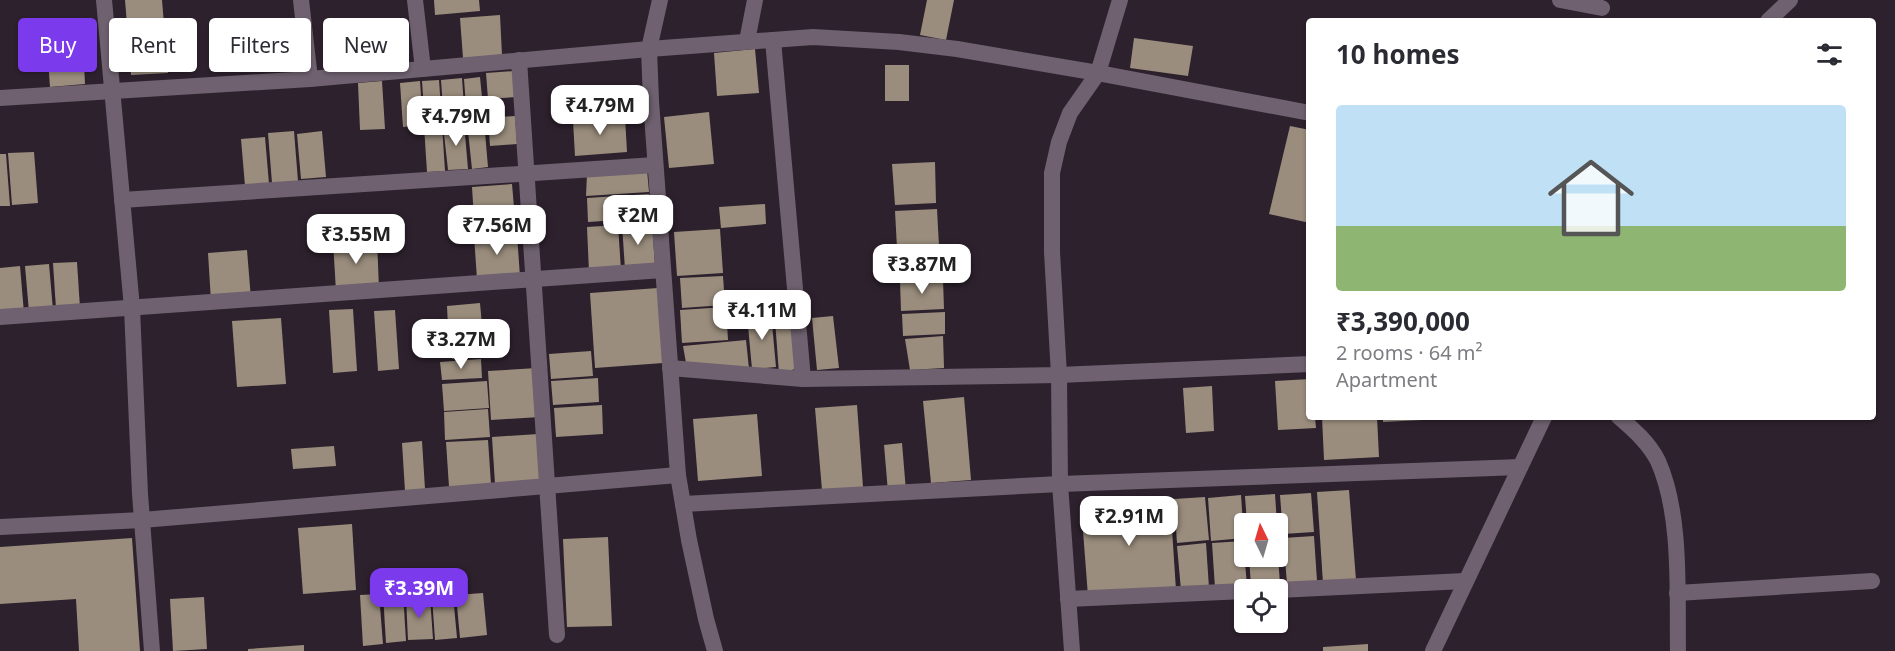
<!DOCTYPE html>
<html lang="en">
<head>
<meta charset="utf-8">
<style>
	:root { --surface:#fff; --page:#f7f7f7; --text:#2b2b33; --muted:#7c7c81; --accent:#7c3aed }
	body { margin:0; font-family:"Noto Sans",sans-serif; background:var(--page); color:var(--text); height:100vh; display:flex; flex-direction:column; font-size:22px; white-space:nowrap }
	* { box-sizing:border-box; margin:0 }
	p { font-size:20px; color:var(--muted) }
	.icon { flex:none; width:33px; height:33px; fill:none; stroke:currentColor; stroke-width:2; stroke-linecap:round; stroke-linejoin:round }
	.map { position:relative; flex:1; overflow:hidden }
	.details { position:absolute; left:1306px; top:18px; width:570px; height:402px; display:flex; flex-direction:column; background:var(--surface); border-radius:6px; box-shadow:0 2px 4px #0004 }
	.details>* { flex:none }
	.guide { position:absolute; left:18px; top:18px; width:570px; height:54px; display:flex; gap:12px }
	.needle { width:39px; rotate:355deg }
	.fabs { position:absolute; left:1234px; top:513px; display:grid; gap:12px }
	.fabs a { display:grid; place-items:center; width:54px; height:54px; border-radius:6px; background:var(--surface); box-shadow:0 2px 4px #0004; font-size:30px }
	.price { position:absolute; translate:-50% -51px; padding:0 14px; border-radius:12px; background:#fff; color:#222; font-size:20px; line-height:39px; filter:drop-shadow(0 2px 3px #0008) }
	.price::after { content:''; position:absolute; left:50%; top:36px; width:18px; height:14px; margin-left:-9px; background:inherit; clip-path:polygon(0 0,100% 0,50% 100%) }
	.price.current { background:var(--accent); color:#fff }
	ul { padding:0; list-style:none }
	li { display:grid; align-content:center; gap:12px; height:318px; padding:0 30px }
	li span { display:grid; place-items:center; height:186px; border-radius:6px; color:#555 }
	li>.icon { margin-inline-start:auto }
	span .icon { width:108px; height:108px; fill:#fffc; stroke-width:1 }
	li b { font-size:26px }
	h2 { display:flex; justify-content:space-between; align-items:center; height:72px; padding:0 30px; font-size:26px }
	.tag { padding:0 21px; border-radius:6px; background:var(--surface); box-shadow:0 2px 4px #0004; font-size:21px; line-height:54px }
	.tag.current { background:var(--accent); color:#fff }
	.map>svg:first-child { display:block }
</style>
</head>
<body>
<div class="map">
<svg width="1895" height="651" viewBox="0 0 1895 651">
	<rect width="100%" height="100%" fill="#2d212d"/>
	<!-- building -->
	<g fill="#9a8d7d">
		<path d="M125,0H162L168,73L131,75Z"/>
		<path d="M434,0H479L480,11L435,15Z"/>
		<path d="M927,0H954L946,40L920,35Z"/>
		<path d="M500,15L502,55L463,58L460,18Z"/>
		<path d="M386,20L388,58L358,60L355,22Z"/>
		<path d="M1134,38L1193,46L1188,76L1130,68Z"/>
		<path d="M83,44L85,84L50,87L47,46Z"/>
		<path d="M755,49L759,93L717,96L714,53Z"/>
		<rect x="885" y="65" width="24" height="36"/>
		<path d="M515,71L517,97L488,99L486,73Z"/>
		<path d="M480,77L484,118L467,120L464,79Z"/>
		<path d="M462,78L465,121L444,122L441,80Z"/>
		<path d="M439,80L442,123L425,124L422,81Z"/>
		<path d="M382,81L385,129L360,130L358,83Z"/>
		<path d="M420,81L423,125L403,127L400,83Z"/>
		<path d="M709,112L714,164L669,168L664,117Z"/>
		<path d="M515,116L517,144L490,146L488,118Z"/>
		<path d="M625,117L627,152L575,156L573,121Z"/>
		<path d="M484,121L488,167L472,169L467,122Z"/>
		<path d="M464,123L468,169L448,170L443,125Z"/>
		<path d="M442,125L445,171L427,172L424,126Z"/>
		<path d="M1290,126L1310,130V223L1269,214Z"/>
		<path d="M294,131L298,181L272,183L268,133Z"/>
		<path d="M322,131L326,177L301,179L297,134Z"/>
		<path d="M265,137L269,184L245,186L241,139Z"/>
		<path d="M34,152L38,203L12,205L8,153Z"/>
		<path d="M0,154H6L10,206H0Z"/>
		<path d="M935,162L936,203L895,205L892,164Z"/>
		<path d="M647,170L649,192L586,196L587,174Z"/>
		<path d="M512,184L516,231L475,234L472,187Z"/>
		<path d="M649,194L650,218L588,222L587,198Z"/>
		<path d="M765,204L766,224L721,228L719,207Z"/>
		<path d="M937,209L939,246L897,248L895,211Z"/>
		<path d="M652,222L655,266L625,269L622,225Z"/>
		<path d="M618,225L621,270L589,272L587,227Z"/>
		<path d="M720,229L723,273L677,276L674,232Z"/>
		<path d="M517,234L520,277L477,279L474,236Z"/>
		<path d="M377,239L379,289L336,291L333,241Z"/>
		<path d="M247,250L251,299L211,301L208,253Z"/>
		<path d="M939,250L941,276L899,278V252Z"/>
		<path d="M77,262L80,308L56,309L53,263Z"/>
		<path d="M49,264L53,310L29,312L25,266Z"/>
		<path d="M20,266L24,313L0,315V268Z"/>
		<path d="M723,276L725,305L682,308L680,278Z"/>
		<path d="M943,279L944,309L901,311L900,281Z"/>
		<path d="M658,288L663,363L595,368L590,293Z"/>
		<path d="M480,303L482,325L448,328L447,306Z"/>
		<path d="M726,307L728,340L682,343L680,310Z"/>
		<path d="M353,309L357,371L333,373L329,310Z"/>
		<path d="M395,310L399,369L378,371L374,311Z"/>
		<path d="M945,312V334L903,336L902,314Z"/>
		<path d="M771,313L776,367L752,369L747,315Z"/>
		<path d="M833,316L839,368L817,370L812,318Z"/>
		<path d="M281,318L286,384L237,387L232,321Z"/>
		<path d="M790,319L798,368L779,374L775,320Z"/>
		<path d="M482,328L483,356L452,359L450,330Z"/>
		<path d="M943,336L944,368L910,370L905,339Z"/>
		<path d="M746,340L749,369L686,363L683,346Z"/>
		<path d="M591,351L593,376L551,379L549,354Z"/>
		<path d="M481,359L482,378L442,380L440,362Z"/>
		<path d="M537,368L540,417L491,420L488,371Z"/>
		<path d="M598,378L599,402L553,405L551,381Z"/>
		<path d="M1310,379V417H1315L1316,428L1278,430L1275,381Z"/>
		<path d="M487,381L489,408L444,411L442,384Z"/>
		<path d="M1212,386L1214,431L1186,433L1183,388Z"/>
		<path d="M964,397L971,480L931,483L923,401Z"/>
		<path d="M602,405L603,434L556,437L554,408Z"/>
		<path d="M857,405L863,487L822,490L815,408Z"/>
		<path d="M488,409L490,437L445,440L444,412Z"/>
		<path d="M757,414L762,476L698,481L693,419Z"/>
		<path d="M1322,417H1377L1379,457L1324,460Z"/>
		<path d="M1383,417H1422V420L1383,422Z"/>
		<path d="M538,434L541,481L495,484L492,437Z"/>
		<path d="M488,440L491,484L449,487L446,442Z"/>
		<path d="M422,441L425,489L405,491L402,443Z"/>
		<path d="M902,443L906,491L888,492L884,445Z"/>
		<path d="M334,446L336,466L293,469L291,449Z"/>
		<path d="M1349,490L1356,580L1323,583L1317,492Z"/>
		<path d="M1311,493L1314,532L1283,534L1280,495Z"/>
		<path d="M1275,494L1277,524H1247L1245,496Z"/>
		<path d="M1241,495L1244,538L1211,541L1208,498Z"/>
		<path d="M1205,497L1209,540L1177,543L1174,499Z"/>
		<path d="M1170,499L1176,590L1088,596L1081,505Z"/>
		<path d="M352,524L356,590L303,594L298,528Z"/>
		<path d="M1314,536L1317,581L1287,583L1283,538Z"/>
		<path d="M608,537L612,626L567,627L563,539Z"/>
		<path d="M132,538L140,651H79L76,599L0,604V547Z"/>
		<path d="M1243,541L1247,585L1215,588L1212,543Z"/>
		<path d="M1206,543L1209,588L1181,590L1177,546Z"/>
		<path d="M1249,556H1278L1280,584L1251,586Z"/>
		<path d="M403,592L406,641L386,643L383,594Z"/>
		<path d="M483,593L487,635L460,638L456,595Z"/>
		<path d="M379,594L383,644L363,646L360,595Z"/>
		<path d="M453,595L457,638L435,640L432,596Z"/>
		<path d="M204,597L207,649L173,651L170,599Z"/>
		<path d="M430,597L433,639L408,640L406,598Z"/>
		<path d="M1368,644V651H1323V647Z"/>
		<path d="M304,645V651H248V649Z"/>
	</g>
	<g fill="none" stroke-linecap="round" stroke-linejoin="round">
		<!-- minor -->
		<g stroke="#6f616f" stroke-width="16">
			<path d="M104,0L132,308L140,494L152,651"/>
			<path d="M301,0L310,79"/>
			<path d="M415,0L423,69"/>
			<path d="M660,0L649,49L651,101L678,475L689,540L706,619L715,651"/>
			<path d="M1560,0L1602,8"/>
			<path d="M1768,21L1790,0"/>
			<path d="M773,40L803,379"/>
			<path d="M747,41L755,0"/>
			<path d="M519,60L557,635"/>
			<path d="M0,98L310,79L649,49L813,37L899,42L957,49L1098,73L1310,113"/>
			<path d="M122,200L655,165"/>
			<path d="M0,317L663,270"/>
			<path d="M670,368L803,379L1059,375L1310,364"/>
			<path d="M1619,417C1634,430 1649,443 1658,461C1682,515 1677,592 1678,651"/>
			<path d="M683,504L1060,484L1520,467"/>
			<path d="M0,527L142,520L678,475"/>
			<path d="M1278,590L1465,581"/>
			<path d="M1677,593L1872,581"/>
			<path d="M1068,599L1245,591"/>
			<path d="M1072,651L1060,484L1059,375L1052,252V173L1059,142L1070,113L1098,73L1120,0"/>
			<path d="M1433,651L1544,417"/>
		</g>
	</g>
</svg>
<div class="fabs">
<a><svg class="needle" viewBox="-14 -14 28 28"><path d="M0-13l5 13h-10z" fill="#e53935"/><path d="M0 13l5-13h-10z" fill="#7c7c81"/></svg></a>
<a><svg class="icon" aria-label="locate" viewBox="0 0 24 24"><circle cx="12" cy="12" r="6"/><path d="M12 2v4M12 18v4M2 12h4M18 12h4"/></svg></a>
</div>
<b class="price" style="left:600px;top:136px">₹4.79M</b>
<b class="price" style="left:456px;top:147px">₹4.79M</b>
<b class="price" style="left:638px;top:246px">₹2M</b>
<b class="price" style="left:497px;top:256px">₹7.56M</b>
<b class="price" style="left:356px;top:265px">₹3.55M</b>
<b class="price" style="left:922px;top:295px">₹3.87M</b>
<b class="price" style="left:762px;top:341px">₹4.11M</b>
<b class="price" style="left:461px;top:370px">₹3.27M</b>
<b class="price" style="left:1129px;top:547px">₹2.91M</b>
<b class="price current" style="left:419px;top:619px">₹3.39M</b>
<div class="guide">
<a class="tag current">Buy</a>
<a class="tag">Rent</a>
<a class="tag">Filters</a>
<a class="tag">New</a>
</div>
<section class="details">
<h2>10 homes<svg class="icon" aria-label="filters" viewBox="0 0 24 24"><path d="M4 7h16M4 17h16"/><circle cx="9" cy="7" r="2"/><circle cx="15" cy="17" r="2"/></svg></h2>
<ul>
<li><span style="background:linear-gradient(#bfe0f5 65%,#8fb573 0)"><svg class="icon" aria-label="home" viewBox="0 0 24 24"><path d="M3 11l9-7 9 7M6 9v11h12V9"/></svg></span><div><b>₹3,390,000</b><p>2 rooms · 64 m²</p><p>Apartment</p></div></li>
</ul>
</section>
</div>
</body>
</html>
